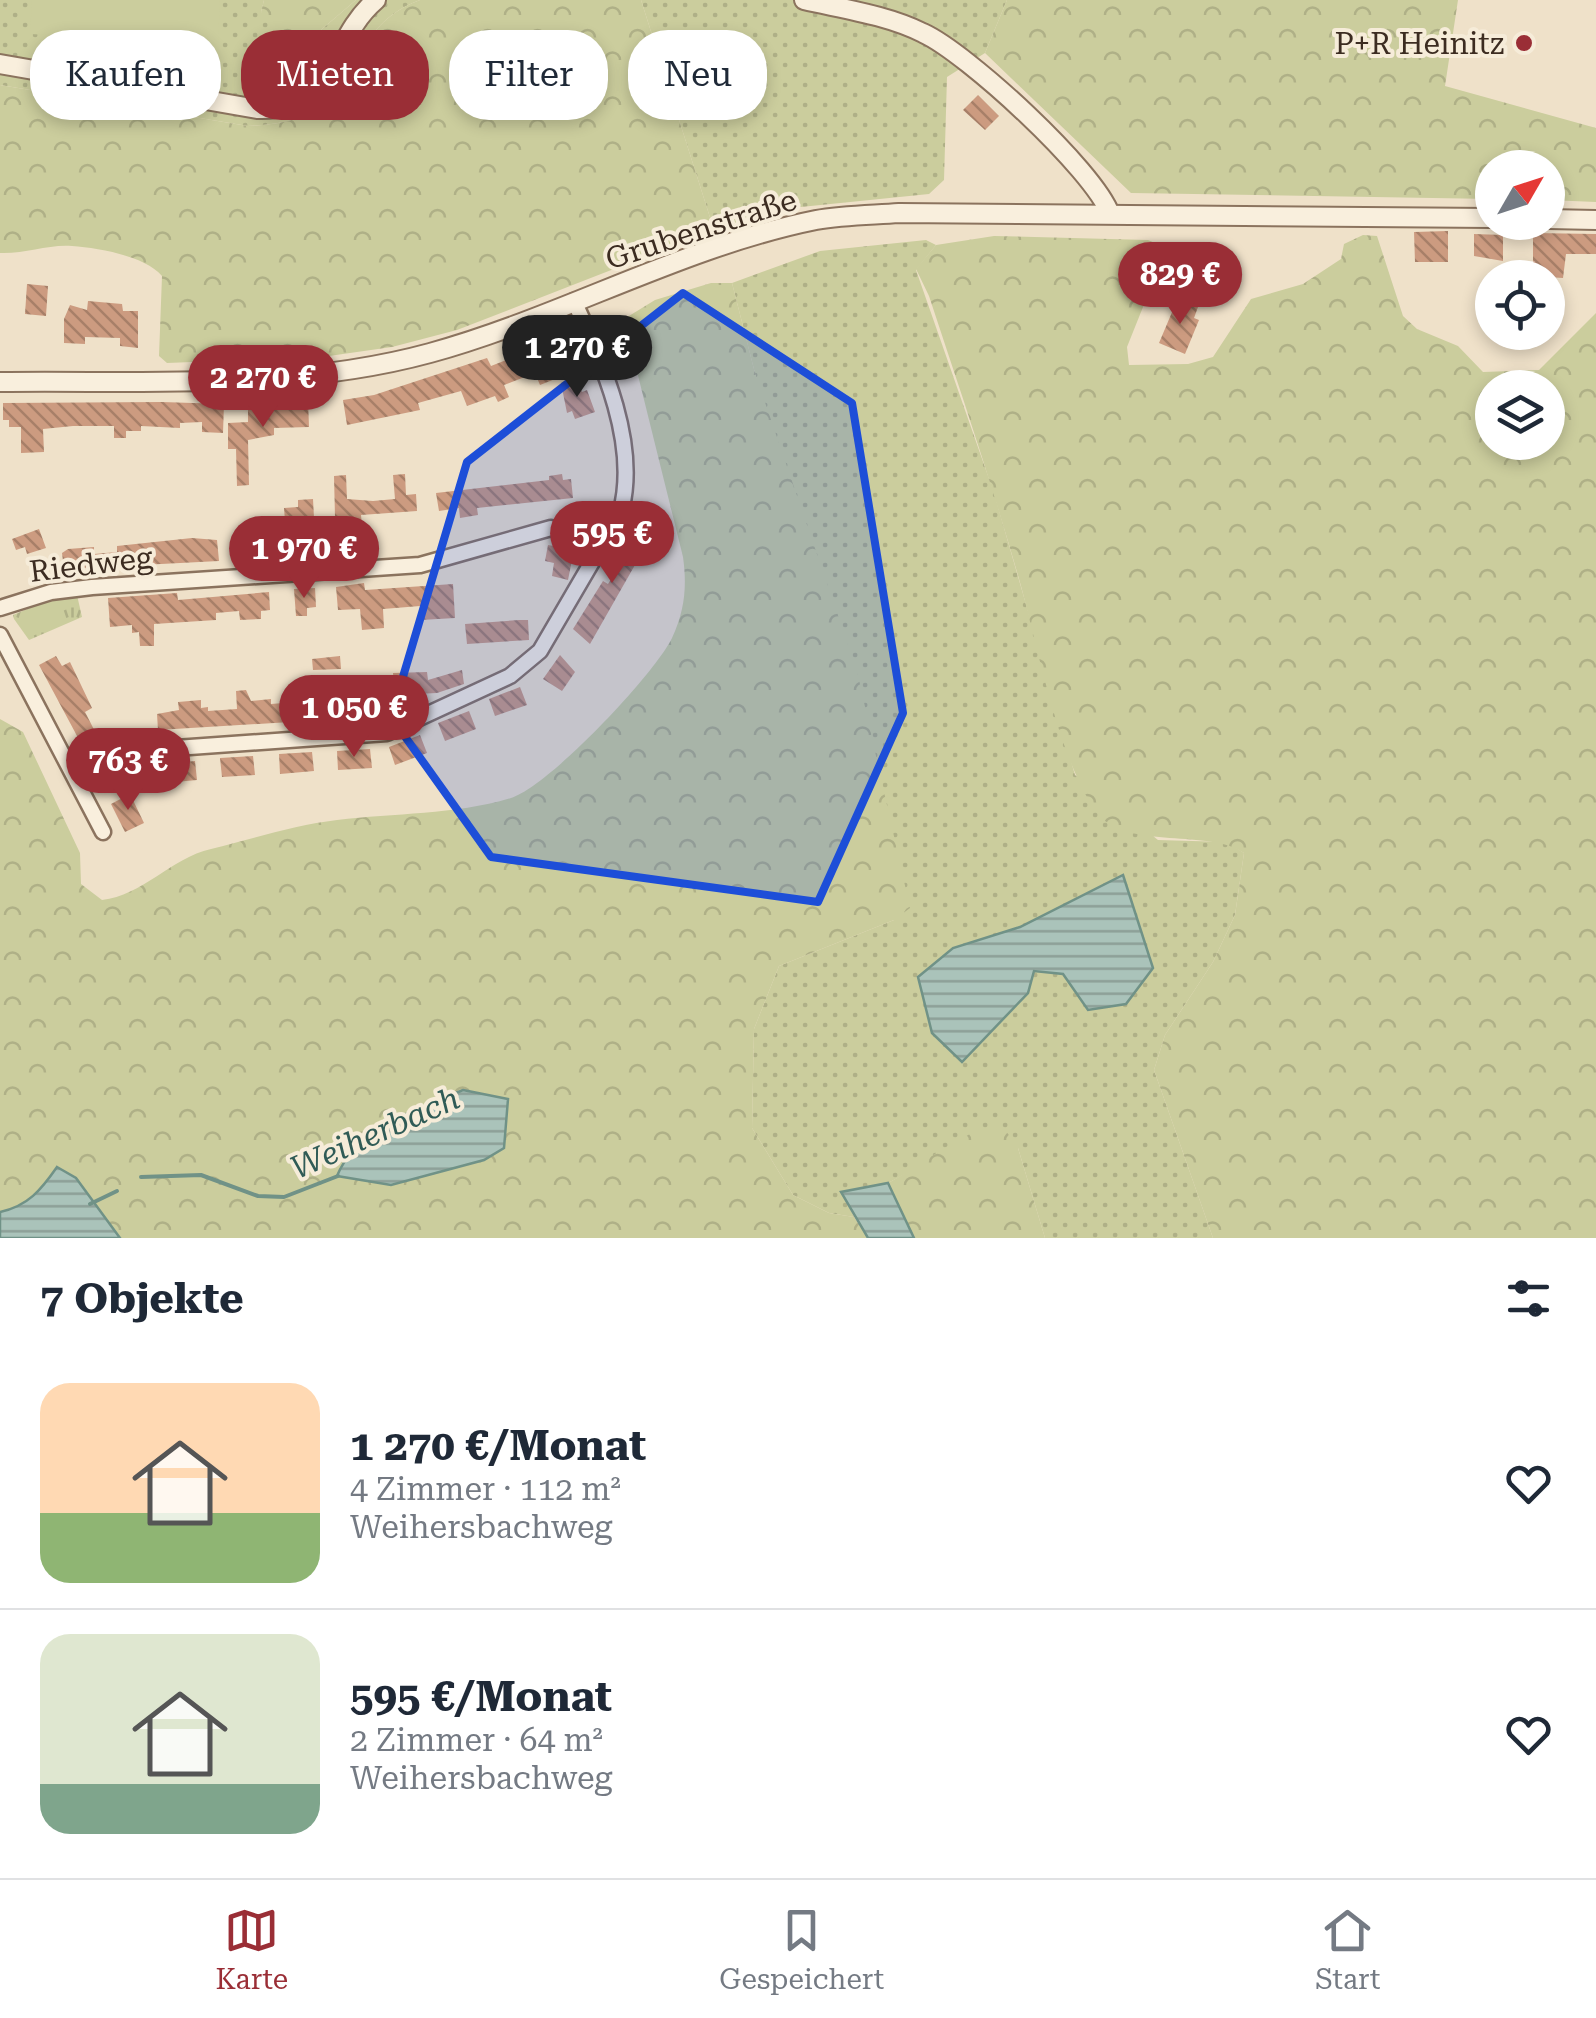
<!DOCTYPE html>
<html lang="de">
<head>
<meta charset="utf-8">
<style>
	:root { --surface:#fff; --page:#f2f2f3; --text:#1f2937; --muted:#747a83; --line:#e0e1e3; --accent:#9a2e36 }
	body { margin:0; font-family:"Roboto Serif",serif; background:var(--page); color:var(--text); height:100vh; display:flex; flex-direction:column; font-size:38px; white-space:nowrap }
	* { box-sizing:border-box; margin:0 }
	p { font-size:32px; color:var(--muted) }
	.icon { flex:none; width:55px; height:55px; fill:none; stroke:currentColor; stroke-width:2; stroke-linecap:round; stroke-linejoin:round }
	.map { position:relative; height:1238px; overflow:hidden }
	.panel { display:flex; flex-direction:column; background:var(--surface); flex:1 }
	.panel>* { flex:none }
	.banner { position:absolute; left:30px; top:30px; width:1000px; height:90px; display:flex; gap:20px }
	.needle { width:65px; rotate:51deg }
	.controls { position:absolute; left:1475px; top:150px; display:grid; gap:20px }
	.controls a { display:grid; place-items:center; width:90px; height:90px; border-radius:50%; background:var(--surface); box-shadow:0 5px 15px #0003; font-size:50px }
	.price { position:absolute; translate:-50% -85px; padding:0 22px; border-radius:35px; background:var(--accent); color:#fff; font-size:32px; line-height:65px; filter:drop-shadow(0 2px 5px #0008) }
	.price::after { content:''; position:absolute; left:50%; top:60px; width:30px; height:22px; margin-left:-15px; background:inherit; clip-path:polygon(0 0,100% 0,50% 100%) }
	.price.active { background:#222; color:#fff }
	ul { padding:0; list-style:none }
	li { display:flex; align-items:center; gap:30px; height:250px; padding:0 40px }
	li+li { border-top:2px solid var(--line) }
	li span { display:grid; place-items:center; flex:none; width:280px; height:200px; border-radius:30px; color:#555 }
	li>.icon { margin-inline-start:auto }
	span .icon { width:120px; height:120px; fill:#fffc; stroke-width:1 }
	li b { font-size:42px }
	h2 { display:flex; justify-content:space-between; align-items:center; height:120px; padding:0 40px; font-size:42px }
	.chip { padding:0 35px; border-radius:40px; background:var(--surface); box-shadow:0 5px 15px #0003; font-size:35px; line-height:90px }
	.chip.active { background:var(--accent); color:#fff }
	.menu { display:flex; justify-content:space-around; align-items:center; height:140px; border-top:2px solid var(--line); background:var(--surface); font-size:28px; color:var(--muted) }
	.menu a { display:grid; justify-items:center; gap:5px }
	.menu .active { color:var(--accent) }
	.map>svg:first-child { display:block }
</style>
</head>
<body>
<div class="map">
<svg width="1596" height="1238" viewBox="0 0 1596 1238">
	<defs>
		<pattern id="grass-dots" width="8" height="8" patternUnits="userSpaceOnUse" patternTransform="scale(2.5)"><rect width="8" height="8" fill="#cbcd9d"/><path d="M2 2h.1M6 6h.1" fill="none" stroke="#afb087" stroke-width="1.8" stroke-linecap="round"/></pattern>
		<pattern id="forest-crowns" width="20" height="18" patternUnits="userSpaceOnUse" patternTransform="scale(2.5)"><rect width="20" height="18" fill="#cbcd9d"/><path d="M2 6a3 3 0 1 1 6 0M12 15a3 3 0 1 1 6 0" fill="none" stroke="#afb087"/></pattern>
		<pattern id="park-tufts" width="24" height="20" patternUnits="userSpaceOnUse" patternTransform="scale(2.5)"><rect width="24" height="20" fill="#cbcd9d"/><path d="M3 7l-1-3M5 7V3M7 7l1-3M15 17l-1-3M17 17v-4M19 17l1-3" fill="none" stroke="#afb087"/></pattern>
		<pattern id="water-rules" width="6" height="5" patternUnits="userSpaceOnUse" patternTransform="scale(2.5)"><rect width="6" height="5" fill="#aac3ba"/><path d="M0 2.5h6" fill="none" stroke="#8c9f97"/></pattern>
		<pattern id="building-back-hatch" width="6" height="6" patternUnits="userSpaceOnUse" patternTransform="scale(2.5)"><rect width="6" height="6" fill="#cc9b80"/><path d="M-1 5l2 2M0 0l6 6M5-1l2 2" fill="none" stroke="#a77f68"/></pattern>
	</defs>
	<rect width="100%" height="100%" fill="#efe1c9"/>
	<!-- grass -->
	<g fill="url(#grass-dots)" fill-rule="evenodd">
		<path d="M0,0H264L261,12L315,35L356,0H420C329,34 381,121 248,126L0,85Z"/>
		<path d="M641,0H1007L985,53L947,77L944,180L929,194L791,208L714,230Z"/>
		<path d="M926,240L936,245L916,270L994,493L1075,775L1158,840L1227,842L1244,853L1235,915L1213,962L1165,1035L1154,1070L1213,1238H1045L1018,1148L928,1162L888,1183L842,1192L854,1217L829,1213L793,1195L752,1128L754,1029L779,966L894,920L732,283L820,251ZM1123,876L1153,967L1080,994L1063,974L1034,971L962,1061L932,1033L953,948L1020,927Z"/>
	</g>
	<!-- forest -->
	<g fill="url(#forest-crowns)" fill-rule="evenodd">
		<path d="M264,0H356L315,35L274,30L261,12Z"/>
		<path d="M420,0H641L714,230L457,330L392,347L322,357L167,363L159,356L162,276C145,256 99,248 72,246C49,244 25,254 0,253V85L248,126C381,121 329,34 420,0Z"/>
		<path d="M1007,0H1458L1445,86L1596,128V202L1548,200V168H1492V199L1131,193L985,53Z"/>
		<path d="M1363,235L1377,236L1403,316L1417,329L1458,346L1483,372L1539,370L1596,313V1238H1213L1154,1070L1165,1035L1213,962L1235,915L1244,853C1210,829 1128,849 1100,816C1060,769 1037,642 1019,579C992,484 960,390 929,296L916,269L936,245L994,236L1148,240L1160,245L1163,257L1127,347L1129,365L1188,364L1213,357L1251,299L1303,284L1341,259L1344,244ZM1492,388H1548V442H1492Z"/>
		<path d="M711,283H732L755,373L857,671L910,908L894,920L779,966L754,1029L752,1128L793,1195L829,1213L854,1217L868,1238H120L76,1178L57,1168C41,1190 28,1206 0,1212V719L23,732L80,853L81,884L102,900C142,896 171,858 211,849C252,839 295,825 337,820C395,813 455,815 511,798C549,786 654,675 672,638C685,610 687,586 683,557L624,319L655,300ZM463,1090L391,1185L337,1175L379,1128Z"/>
		<path d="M1001,1124L1018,1148L1045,1238H914L888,1183C925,1164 960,1131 1001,1124Z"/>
	</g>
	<!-- park -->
	<path fill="url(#park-tufts)" d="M77,595L82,617L29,640L14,619L13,615L51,599Z"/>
	<!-- garden -->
	<path fill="#cbcd9d" d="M32,0H220L218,44L30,34Z"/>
	<!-- water -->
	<g fill="url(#water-rules)" stroke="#709287" stroke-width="2.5">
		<path d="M1123,875L1153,968L1126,1004L1088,1010L1063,974L1034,971L1028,993L962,1062L932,1033L918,977L953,948L1020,927Z"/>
		<path d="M463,1090L508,1099L504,1148L484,1160L391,1185L337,1176C357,1127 418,1109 463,1090Z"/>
		<path d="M57,1167L76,1178L120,1238H0V1212C28,1206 41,1190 57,1167Z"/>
		<path d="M888,1183L914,1238H868L841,1192Z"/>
	</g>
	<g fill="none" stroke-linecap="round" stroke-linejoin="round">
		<!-- stream -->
		<g stroke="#709287" stroke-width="4">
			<path d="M141,1177L201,1175L258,1196L284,1197L338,1176"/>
			<path d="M90,1204L117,1191"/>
		</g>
	</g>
	<!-- building -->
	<g fill="url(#building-back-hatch)">
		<path d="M978,95L999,116L985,130L963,110Z"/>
		<path d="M1448,231V262H1415L1414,232Z"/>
		<path d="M1533,233L1596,234V254H1566L1563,278L1515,275V263H1533Z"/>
		<path d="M1474,234L1503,235V261L1474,256Z"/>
		<path d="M27,284L48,286L46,316L25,314Z"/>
		<path d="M1178,298L1198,307L1194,318L1199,320L1185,354L1159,343Z"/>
		<path d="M88,301L122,304L123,311H138V348L120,346V338L85,337V344L64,343V319L70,305L87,310Z"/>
		<path d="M551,342L565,375L540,385L535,373L504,385L509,397L498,402L495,396L467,406L461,391L418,403L420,410L347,425L343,400L374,395L487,358L491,366Z"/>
		<path d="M570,379L572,384L578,381L582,392L587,390L595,412L575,419L572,411L567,413L561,383Z"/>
		<path d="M308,400L309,427L274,428V435L248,440L249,485L237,486L236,449H228V423L248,422V403L264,402V409L290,408V401Z"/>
		<path d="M162,402L224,404L223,433L202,432V422L180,423V428L141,426V431H126V438H114V426H73L43,429L44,452L21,453V427H9V420H3V403Z"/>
		<path d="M405,474L406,495L416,494L417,511L361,515L363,536L303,539V519L285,521L284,508L298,507V500L313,499L314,518L335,517L334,476L346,475L347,499L373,501L395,499L393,475Z"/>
		<path d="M562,474L563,480L571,479L573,498L477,508L478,515L460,518L459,508L439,511L436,493L549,480V476Z"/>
		<path d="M636,526L652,535L590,644L573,629L603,581L608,584L622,562L616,558Z"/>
		<path d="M39,529L46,548L27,554L25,547L16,550L12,539Z"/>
		<path d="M244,533L263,537L264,559L245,560Z"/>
		<path d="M192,538L217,540L219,561L64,569L62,553L68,549L94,547V554L117,552V546Z"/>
		<path d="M548,545L574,550L568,580L552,576L554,563L545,561Z"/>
		<path d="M364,583L365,590L453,584L455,618L421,620L420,606L383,609L384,628L362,630L360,609L338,610L336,587Z"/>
		<path d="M315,588L316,607L307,608V616H296L294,589Z"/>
		<path d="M269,592L270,610L261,611V619L240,620L239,611L216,613V620L154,624V646H140L139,632L132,633V625L110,627L108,598L177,593L178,600Z"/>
		<path d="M519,620H528L529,640L467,644L465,624Z"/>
		<path d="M560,655L575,672L562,691L543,679Z"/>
		<path d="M56,656L62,666L70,662L92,708L85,712L107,755L91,762L39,665Z"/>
		<path d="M340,656L341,669L313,670L312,659Z"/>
		<path d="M462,670L464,684L437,693L395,695L393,673L427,672L428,680Z"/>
		<path d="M520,687L527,705L495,716L489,699Z"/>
		<path d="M246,690L251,701L271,699V704L321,700L323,720L158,730L157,714L179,710L178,702L201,700V708L208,707V711L237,709L236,691Z"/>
		<path d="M366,693L367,714H347L346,703L353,702L352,694Z"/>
		<path d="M469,711L476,729L445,741L438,723Z"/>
		<path d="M420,735L427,753L395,765L389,747Z"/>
		<path d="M370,749L372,768L338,770L337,751Z"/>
		<path d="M312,752L314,771L280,774L279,754Z"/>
		<path d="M253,756L255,775L222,777L220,758Z"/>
		<path d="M195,761L197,780L164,783L162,764Z"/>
		<path d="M130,794L144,823L125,832L111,804Z"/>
	</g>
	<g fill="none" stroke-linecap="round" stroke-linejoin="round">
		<defs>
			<g id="minor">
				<path d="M0,608L51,592L92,587L420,565L551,528L600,548"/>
				<path d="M0,635L103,832"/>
				<path d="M80,787L145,753L162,749L387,733L510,676L540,651L620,514C640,446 603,364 574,301"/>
			</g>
			<g id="tertiary">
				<path d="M804,0C843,9 887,15 923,33C967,53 1094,170 1110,214"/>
				<path d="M0,64L257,109C337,112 327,42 376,0"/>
				<path d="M1548,219L1596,220"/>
				<path d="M0,382C142,380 291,391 430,353C561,317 682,247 816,220C843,215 872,215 899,213L1492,218"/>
			</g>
		</defs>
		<!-- minor casing -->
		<use href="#minor" stroke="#8b735e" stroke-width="19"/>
		<!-- tertiary casing -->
		<use href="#tertiary" stroke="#8b735e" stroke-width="22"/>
		<!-- minor -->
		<use href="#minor" stroke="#f9efdd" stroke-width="14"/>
		<!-- tertiary -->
		<use href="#tertiary" stroke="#f9efdd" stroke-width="18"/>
	</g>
	<!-- marked area -->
	<path fill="#1d4ed8" fill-opacity="0.2" stroke="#1d4ed8" stroke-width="8" stroke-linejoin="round" d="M683,293L852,403L903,713L818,902L491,857L391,717L467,462Z"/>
	<!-- markers -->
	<circle fill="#9a2e36" stroke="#f6ecd9" stroke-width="4" cx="1524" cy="43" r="10"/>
	<g text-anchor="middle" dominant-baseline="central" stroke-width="8" stroke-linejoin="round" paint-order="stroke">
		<!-- poi labels -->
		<g font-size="30" fill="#3c2c21" stroke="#f6ecd9" text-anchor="end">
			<text x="1504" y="43">P+R Heinitz</text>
		</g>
		<!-- street labels -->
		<g font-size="30" fill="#3c2c21" stroke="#f6ecd9">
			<text transform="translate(701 229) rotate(-18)">Grubenstraße</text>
			<text transform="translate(91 564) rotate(-7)">Riedweg</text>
		</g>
		<!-- water labels -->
		<g font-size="32" font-style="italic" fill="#305b56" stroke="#f6ecd9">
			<text transform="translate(375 1133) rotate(-24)">Weiherbach</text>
		</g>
	</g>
</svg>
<div class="controls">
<a><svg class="needle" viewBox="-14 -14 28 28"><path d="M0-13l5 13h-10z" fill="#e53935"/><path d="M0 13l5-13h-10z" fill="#747a83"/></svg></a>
<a><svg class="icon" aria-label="locate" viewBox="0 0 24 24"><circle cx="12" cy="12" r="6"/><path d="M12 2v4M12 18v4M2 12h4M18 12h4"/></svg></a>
<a><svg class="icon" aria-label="layers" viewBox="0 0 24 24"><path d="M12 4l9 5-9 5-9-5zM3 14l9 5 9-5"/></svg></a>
</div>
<b class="price" style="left:1180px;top:327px">829 €</b>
<b class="price active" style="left:577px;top:400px">1 270 €</b>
<b class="price" style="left:263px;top:430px">2 270 €</b>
<b class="price" style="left:612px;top:586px">595 €</b>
<b class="price" style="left:304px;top:601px">1 970 €</b>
<b class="price" style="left:354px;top:760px">1 050 €</b>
<b class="price" style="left:128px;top:813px">763 €</b>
<div class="banner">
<a class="chip">Kaufen</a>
<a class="chip active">Mieten</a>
<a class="chip">Filter</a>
<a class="chip">Neu</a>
</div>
</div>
<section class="panel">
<h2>7 Objekte<svg class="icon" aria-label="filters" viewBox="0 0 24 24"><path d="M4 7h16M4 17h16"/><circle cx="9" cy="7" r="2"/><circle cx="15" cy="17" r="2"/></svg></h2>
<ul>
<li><span style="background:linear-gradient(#ffd9b3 65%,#8fb573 0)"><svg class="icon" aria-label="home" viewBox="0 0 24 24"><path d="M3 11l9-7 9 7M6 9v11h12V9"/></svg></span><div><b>1 270 €/Monat</b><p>4 Zimmer · 112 m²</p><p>Weihersbachweg</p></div><svg class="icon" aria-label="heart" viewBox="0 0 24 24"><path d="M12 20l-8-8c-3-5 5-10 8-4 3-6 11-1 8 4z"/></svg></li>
<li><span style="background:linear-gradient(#dfe7d0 75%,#7fa58c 0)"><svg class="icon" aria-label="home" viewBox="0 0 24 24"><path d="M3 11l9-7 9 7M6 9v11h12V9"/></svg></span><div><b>595 €/Monat</b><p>2 Zimmer · 64 m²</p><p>Weihersbachweg</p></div><svg class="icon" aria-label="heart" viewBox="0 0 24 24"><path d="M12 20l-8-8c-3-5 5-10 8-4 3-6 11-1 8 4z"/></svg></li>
</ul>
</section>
<nav class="menu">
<a class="active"><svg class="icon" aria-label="map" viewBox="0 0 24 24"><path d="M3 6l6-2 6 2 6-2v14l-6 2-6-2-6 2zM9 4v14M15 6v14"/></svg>Karte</a>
<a><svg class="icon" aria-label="saved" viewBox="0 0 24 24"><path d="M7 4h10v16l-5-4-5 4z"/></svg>Gespeichert</a>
<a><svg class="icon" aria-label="home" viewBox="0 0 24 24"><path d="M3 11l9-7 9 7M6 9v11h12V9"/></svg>Start</a>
</nav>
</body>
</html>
